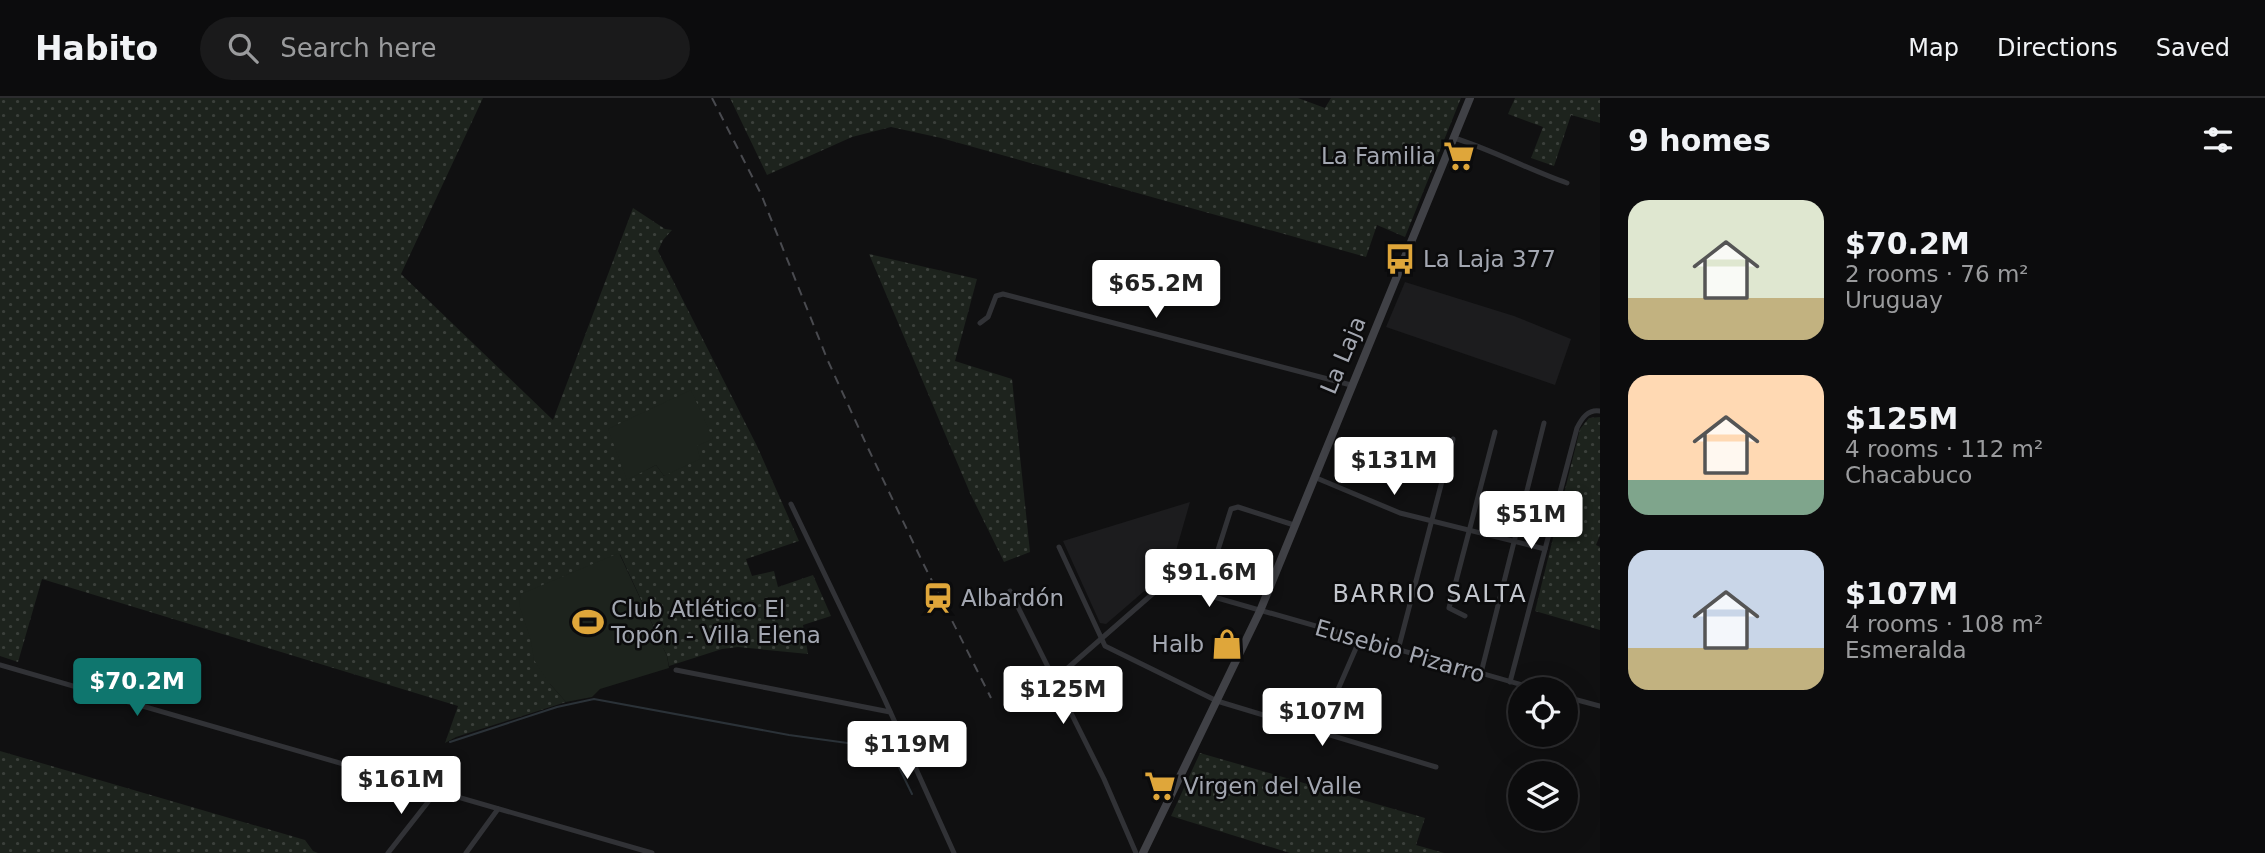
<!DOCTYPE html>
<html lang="en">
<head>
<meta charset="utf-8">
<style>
	:root { --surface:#0c0c0d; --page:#1a1a1b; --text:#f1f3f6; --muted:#9a9b9d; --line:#2c2c2e; --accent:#0f766e }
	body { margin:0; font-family:"DejaVu Sans",sans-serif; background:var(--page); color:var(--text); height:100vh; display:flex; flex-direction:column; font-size:26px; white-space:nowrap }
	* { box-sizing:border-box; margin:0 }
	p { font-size:23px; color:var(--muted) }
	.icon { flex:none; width:38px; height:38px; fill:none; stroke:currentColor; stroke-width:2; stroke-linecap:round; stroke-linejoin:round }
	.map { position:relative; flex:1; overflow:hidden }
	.panel { display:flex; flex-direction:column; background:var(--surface); width:665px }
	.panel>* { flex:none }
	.buttons { position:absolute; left:1508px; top:579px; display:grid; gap:14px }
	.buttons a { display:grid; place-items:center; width:70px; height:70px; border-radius:50%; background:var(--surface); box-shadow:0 7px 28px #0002,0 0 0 2px var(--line); font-size:35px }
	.price { position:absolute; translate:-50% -60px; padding:0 16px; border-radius:7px; background:#fff; color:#222; font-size:23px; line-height:46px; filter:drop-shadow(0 2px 4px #0008) }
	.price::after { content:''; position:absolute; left:50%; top:42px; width:21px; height:16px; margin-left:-10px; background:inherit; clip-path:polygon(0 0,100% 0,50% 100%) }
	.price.active { background:var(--accent); color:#fff }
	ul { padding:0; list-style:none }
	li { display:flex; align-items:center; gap:21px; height:175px; padding:0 28px }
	li span { display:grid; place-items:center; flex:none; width:196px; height:140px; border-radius:21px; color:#555 }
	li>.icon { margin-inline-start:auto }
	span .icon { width:84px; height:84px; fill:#fffc; stroke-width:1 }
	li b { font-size:30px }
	h2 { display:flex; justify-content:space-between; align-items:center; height:84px; padding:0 28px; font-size:30px }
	header { display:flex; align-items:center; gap:42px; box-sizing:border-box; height:98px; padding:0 35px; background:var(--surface); border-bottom:2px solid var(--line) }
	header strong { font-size:33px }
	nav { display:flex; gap:38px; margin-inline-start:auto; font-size:24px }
	.search { width:490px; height:63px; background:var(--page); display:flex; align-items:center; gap:18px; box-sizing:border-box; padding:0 24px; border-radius:38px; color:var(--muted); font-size:26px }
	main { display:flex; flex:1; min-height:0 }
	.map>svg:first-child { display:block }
</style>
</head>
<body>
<header>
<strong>Habito</strong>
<div class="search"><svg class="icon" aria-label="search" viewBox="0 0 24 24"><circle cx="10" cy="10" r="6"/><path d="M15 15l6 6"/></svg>Search here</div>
<nav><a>Map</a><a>Directions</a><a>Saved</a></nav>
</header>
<main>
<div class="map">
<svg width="1600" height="755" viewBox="0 0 1600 755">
	<defs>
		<pattern id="grass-dots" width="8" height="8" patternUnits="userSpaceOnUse" patternTransform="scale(1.75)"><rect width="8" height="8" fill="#1d231d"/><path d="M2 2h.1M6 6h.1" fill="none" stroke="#3b403b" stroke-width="1.8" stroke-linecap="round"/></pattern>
	</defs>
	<rect width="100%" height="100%" fill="#101011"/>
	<!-- built -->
	<g fill="#1c1c1e">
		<path d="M1405,184L1514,218L1571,241L1555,287L1386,229Z"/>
		<path d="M1190,404L1169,477L1164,476L1106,526L1100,525L1063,443Z"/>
	</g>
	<!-- grass -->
	<g fill="url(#grass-dots)" fill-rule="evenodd">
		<path d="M0,0H483L401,176L553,322L633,110L665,131L672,132L663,142L658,153L757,348L799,443L746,461L752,478L774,473L778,489L813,477L831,518L803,527L808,556L738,549L722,551L669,568L667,558L620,456L550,586L566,604L456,639L445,645L458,608L42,481L18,564L0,558ZM691,293L697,348L664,378L656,367L646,372Z"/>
		<path d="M730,0H1298L1325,10L1331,0H1461L1405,139L1377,127L1366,159L941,40L891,29L852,39L767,77Z"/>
		<path d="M1515,0H1600V25L1571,17L1554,68L1531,60L1543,29L1508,16Z"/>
		<path d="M869,156L977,181L955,263L1012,281L1030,454L1004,464L970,395Z"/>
		<path d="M1600,319V437L1596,447L1600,449V532L1535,513L1580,331L1589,320Z"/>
		<path d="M0,653L305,742L313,753L318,755H0Z"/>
		<path d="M1200,655L1425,720L1416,747L1444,755H1290L1171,718Z"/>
	</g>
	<!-- pitch -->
	<g fill="#1d231d">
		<path d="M691,292L713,341L697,348L700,361L664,378L656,367L627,382L608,331Z"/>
		<path d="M619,455L667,558L669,570L600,591L592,599L566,604L550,586L534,562L531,543L519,506L521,496Z"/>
	</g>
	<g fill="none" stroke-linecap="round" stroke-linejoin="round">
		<!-- stream -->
		<path stroke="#2b3238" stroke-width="2" d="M450,644L557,609L594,601L789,637L884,650L891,653L912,696"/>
		<!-- minor -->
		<g stroke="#313236" stroke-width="5">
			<path d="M1454,40C1493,52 1529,72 1567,85"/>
			<path d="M980,225L988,219L996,198L1003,196L1351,287"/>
			<path d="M1314,379L1400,415L1545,451"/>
			<path d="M791,406L884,600L954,755"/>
			<path d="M1059,449L1105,548L1217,603L1436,669"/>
			<path d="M1010,493L1104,681L1136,755"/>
			<path d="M1204,496L1231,411L1238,409L1294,427"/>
			<path d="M1465,518L1449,510L1495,334"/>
			<path d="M1398,552L1453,341"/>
			<path d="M0,567L652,755"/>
			<path d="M676,572L890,614"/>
			<path d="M1481,575L1544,325"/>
			<path d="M1054,582L1165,485L1540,592"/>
			<path d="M1510,584L1577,330C1582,320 1588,311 1600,313"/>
			<path d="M1566,599L1600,608"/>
			<path d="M1319,635L1360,541"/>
			<path d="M388,755L428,704L433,693"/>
			<path d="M466,755L498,711"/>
		</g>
		<!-- secondary -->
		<path stroke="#404146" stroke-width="8" d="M1143,755L1260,513L1470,0"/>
		<!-- rail -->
		<path stroke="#494a4f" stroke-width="2" stroke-dasharray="9 7" stroke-linecap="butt" d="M712,0L761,96L828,263L867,348L922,463L991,600"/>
	</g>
	<!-- icons -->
	<defs>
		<symbol id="supermarket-bare" viewBox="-9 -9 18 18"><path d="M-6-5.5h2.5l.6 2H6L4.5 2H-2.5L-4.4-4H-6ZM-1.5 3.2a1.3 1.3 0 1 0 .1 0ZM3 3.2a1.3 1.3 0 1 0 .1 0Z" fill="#dfa63a" stroke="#0b0b0c" stroke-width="2.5" paint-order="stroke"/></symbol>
		<symbol id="bus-bare" viewBox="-9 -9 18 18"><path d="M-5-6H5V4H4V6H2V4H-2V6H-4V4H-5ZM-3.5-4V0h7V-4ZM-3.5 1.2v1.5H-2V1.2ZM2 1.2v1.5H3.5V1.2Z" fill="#dfa63a" stroke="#0b0b0c" stroke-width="2.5" paint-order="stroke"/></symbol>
		<symbol id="station-bare" viewBox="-9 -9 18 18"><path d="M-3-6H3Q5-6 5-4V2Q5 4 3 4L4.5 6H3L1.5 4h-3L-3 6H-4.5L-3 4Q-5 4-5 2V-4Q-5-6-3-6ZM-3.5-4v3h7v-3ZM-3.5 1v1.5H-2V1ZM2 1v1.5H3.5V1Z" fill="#dfa63a" stroke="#0b0b0c" stroke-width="2.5" paint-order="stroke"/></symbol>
		<symbol id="stadium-bare" viewBox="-9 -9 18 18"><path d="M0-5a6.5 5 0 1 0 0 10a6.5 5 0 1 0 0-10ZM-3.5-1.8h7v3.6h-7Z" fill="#dfa63a" stroke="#0b0b0c" stroke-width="2.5" paint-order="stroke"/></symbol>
		<symbol id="shop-bare" viewBox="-9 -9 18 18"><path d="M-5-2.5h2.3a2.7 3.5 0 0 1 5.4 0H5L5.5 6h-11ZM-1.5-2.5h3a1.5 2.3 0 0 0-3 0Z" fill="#dfa63a" stroke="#0b0b0c" stroke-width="2.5" paint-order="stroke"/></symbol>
	</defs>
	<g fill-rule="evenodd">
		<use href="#supermarket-bare" x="1437" y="36" width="44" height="44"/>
		<use href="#bus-bare" x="1378" y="139" width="44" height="44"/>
		<use href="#station-bare" x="916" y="478" width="44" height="44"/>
		<use href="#stadium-bare" x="566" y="502" width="44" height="44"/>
		<use href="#shop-bare" x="1205" y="524" width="44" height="44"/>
		<use href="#supermarket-bare" x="1138" y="666" width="44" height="44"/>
	</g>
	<g text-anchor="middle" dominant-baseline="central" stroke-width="5" stroke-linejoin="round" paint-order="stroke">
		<!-- poi labels -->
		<g font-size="23" fill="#a3a7b1" stroke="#0b0b0c" text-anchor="start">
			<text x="1436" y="58" text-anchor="end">La Familia</text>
			<text x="1423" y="161">La Laja 377</text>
			<text x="961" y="500">Albardón</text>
			<text x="611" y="511">Club Atlético El<tspan x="611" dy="26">Topón - Villa Elena</tspan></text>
			<text x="1204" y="546" text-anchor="end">Halb</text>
			<text x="1183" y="688">Virgen del Valle</text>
		</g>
		<!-- street labels -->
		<g font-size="23" fill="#a3a7b1" stroke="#0b0b0c">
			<text transform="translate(1343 257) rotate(-67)">La Laja</text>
			<text transform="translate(1400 553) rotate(16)">Eusebio Pizarro</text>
		</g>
		<!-- neighbourhood labels -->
		<g font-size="24" letter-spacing="2" fill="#c3c6cd" stroke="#0b0b0c">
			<text x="1430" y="496">BARRIO SALTA</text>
		</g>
	</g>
</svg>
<div class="buttons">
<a><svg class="icon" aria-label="locate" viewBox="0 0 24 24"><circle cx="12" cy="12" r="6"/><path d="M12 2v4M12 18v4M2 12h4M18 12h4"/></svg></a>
<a><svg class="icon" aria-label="layers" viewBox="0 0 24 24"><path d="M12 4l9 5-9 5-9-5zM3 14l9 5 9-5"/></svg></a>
</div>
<b class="price" style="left:1156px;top:222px">$65.2M</b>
<b class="price" style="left:1394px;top:399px">$131M</b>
<b class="price" style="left:1531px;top:453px">$51M</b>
<b class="price" style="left:1209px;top:511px">$91.6M</b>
<b class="price active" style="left:137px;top:620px">$70.2M</b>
<b class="price" style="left:1063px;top:628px">$125M</b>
<b class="price" style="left:1322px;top:650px">$107M</b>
<b class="price" style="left:907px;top:683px">$119M</b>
<b class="price" style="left:401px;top:718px">$161M</b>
</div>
<section class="panel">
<h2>9 homes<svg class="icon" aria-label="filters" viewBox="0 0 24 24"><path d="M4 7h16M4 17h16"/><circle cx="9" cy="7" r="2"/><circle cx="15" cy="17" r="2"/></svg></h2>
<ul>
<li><span style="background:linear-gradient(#dfe7d0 70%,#c2b280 0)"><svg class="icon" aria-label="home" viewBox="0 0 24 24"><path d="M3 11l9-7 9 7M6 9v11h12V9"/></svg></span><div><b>$70.2M</b><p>2 rooms · 76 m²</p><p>Uruguay</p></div></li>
<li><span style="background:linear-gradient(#ffd9b3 75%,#7fa58c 0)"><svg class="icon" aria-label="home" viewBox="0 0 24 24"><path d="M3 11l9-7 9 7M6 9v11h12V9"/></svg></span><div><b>$125M</b><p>4 rooms · 112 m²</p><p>Chacabuco</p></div></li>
<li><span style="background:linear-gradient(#c9d6e8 70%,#c2b280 0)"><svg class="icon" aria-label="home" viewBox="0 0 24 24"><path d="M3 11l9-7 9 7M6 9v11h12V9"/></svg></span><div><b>$107M</b><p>4 rooms · 108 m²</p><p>Esmeralda</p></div></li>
</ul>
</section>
</main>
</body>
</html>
